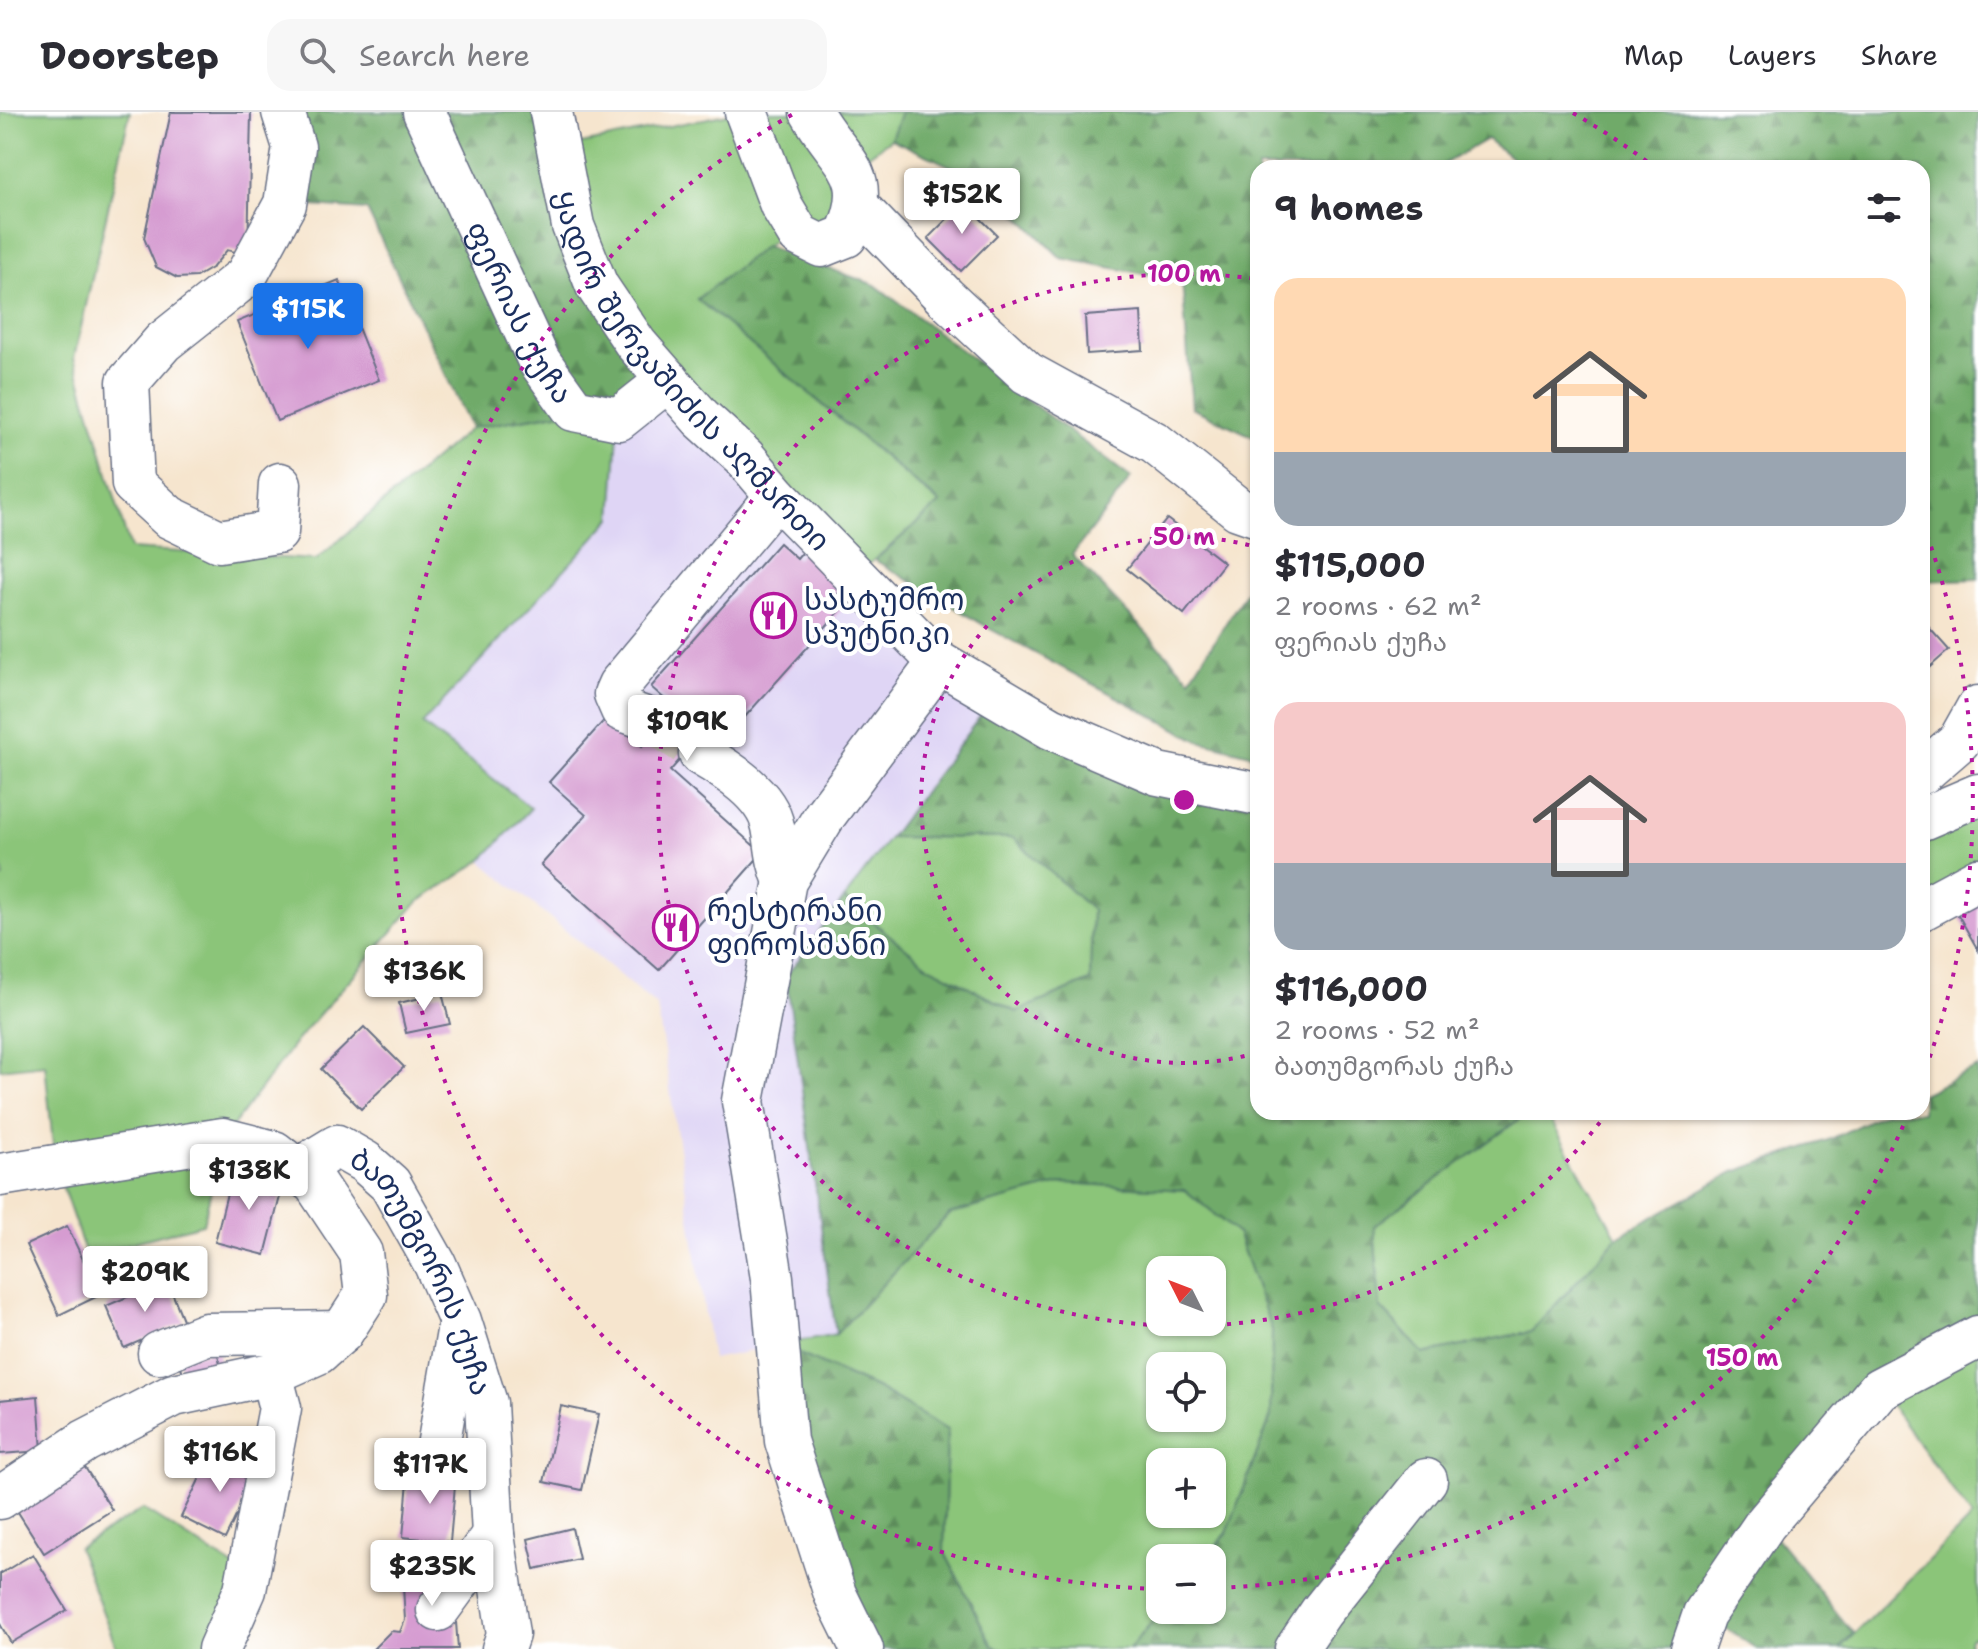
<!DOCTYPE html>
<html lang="en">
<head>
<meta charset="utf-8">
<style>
	:root { --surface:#fff; --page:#f7f7f7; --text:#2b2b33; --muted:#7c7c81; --line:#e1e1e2; --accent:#1a73e8 }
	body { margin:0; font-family:"Shantell Sans","Noto Sans Georgian",sans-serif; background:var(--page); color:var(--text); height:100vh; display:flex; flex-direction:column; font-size:30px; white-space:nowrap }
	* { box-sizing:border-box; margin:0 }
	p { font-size:26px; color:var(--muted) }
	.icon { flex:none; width:44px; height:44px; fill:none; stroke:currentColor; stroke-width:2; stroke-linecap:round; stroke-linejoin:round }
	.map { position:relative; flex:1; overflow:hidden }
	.panel { position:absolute; left:1250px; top:48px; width:680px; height:960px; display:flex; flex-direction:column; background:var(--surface); border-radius:24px; box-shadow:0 2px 6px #0004 }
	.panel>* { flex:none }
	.needle { width:52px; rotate:312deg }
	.tools { position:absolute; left:1146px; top:1144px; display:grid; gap:16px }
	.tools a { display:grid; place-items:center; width:80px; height:80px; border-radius:16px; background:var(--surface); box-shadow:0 2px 6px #0004; font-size:40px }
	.price { position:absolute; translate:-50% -68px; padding:0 18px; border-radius:8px; background:#fff; color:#222; font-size:26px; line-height:52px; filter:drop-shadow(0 2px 4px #0008) }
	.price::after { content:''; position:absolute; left:50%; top:48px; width:24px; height:18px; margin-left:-12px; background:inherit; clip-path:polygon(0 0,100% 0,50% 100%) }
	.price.active { background:var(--accent); color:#fff }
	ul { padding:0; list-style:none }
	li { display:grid; align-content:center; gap:16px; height:424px; padding:0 24px }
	li span { display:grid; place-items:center; height:248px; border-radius:24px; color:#555 }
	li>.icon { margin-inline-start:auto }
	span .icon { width:144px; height:144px; fill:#fffc; stroke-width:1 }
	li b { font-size:34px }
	h2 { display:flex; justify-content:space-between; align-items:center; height:96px; padding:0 24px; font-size:34px }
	header { display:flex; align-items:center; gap:48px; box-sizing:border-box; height:112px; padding:0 40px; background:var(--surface); border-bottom:2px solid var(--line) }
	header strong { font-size:38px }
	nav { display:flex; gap:44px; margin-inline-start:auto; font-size:28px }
	.search { width:560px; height:72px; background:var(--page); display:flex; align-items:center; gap:20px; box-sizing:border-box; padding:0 28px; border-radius:24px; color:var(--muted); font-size:30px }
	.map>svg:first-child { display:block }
</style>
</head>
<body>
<header>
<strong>Doorstep</strong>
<div class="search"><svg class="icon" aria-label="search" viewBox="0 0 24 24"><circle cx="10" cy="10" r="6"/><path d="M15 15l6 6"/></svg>Search here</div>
<nav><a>Map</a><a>Layers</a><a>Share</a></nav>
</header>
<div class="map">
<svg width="1978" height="1537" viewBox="0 0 1978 1537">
	<defs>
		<pattern id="forest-firs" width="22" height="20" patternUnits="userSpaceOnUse" patternTransform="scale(2)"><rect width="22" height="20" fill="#70aa69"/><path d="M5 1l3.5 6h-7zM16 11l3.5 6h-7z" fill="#5b8b5a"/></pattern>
	</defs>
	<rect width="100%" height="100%" fill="#fff"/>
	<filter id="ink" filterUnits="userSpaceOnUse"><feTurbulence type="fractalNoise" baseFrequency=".0125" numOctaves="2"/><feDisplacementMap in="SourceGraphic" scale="16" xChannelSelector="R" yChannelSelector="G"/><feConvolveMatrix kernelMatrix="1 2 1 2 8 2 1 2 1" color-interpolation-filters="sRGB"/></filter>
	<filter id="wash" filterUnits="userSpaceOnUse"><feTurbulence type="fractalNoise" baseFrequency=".006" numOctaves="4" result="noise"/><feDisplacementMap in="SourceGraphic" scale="32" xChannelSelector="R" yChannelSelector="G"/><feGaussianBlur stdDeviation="1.8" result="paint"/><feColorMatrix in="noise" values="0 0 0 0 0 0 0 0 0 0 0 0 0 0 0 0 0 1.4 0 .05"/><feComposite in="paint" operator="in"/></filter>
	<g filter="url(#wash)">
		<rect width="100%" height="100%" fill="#f6e5ce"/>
		<!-- built -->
		<path fill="#dfd5f5" d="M668,268L996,583L786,864L836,1222L712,1247L657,894L481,749L531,696L422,612L612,406L619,307Z"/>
		<!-- grass -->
		<g fill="#8bc579" stroke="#537a6c" stroke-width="2" fill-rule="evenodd">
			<path d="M0,0H130L74,246L130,437L316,448L471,316L574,298L619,307L612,406L422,612L531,696L481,749L417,791L297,928L223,1027L203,1112L86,1143L55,1053L45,952L0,957V768L4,765L0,749Z"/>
			<path d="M738,0H901L891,27L852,55L846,124L792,114L697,187L940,392L855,464L636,232L557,37Z"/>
			<path d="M1978,683V767L1922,797V707Z"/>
			<path d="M890,725L1013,726L1092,798L1090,869L1016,900L927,853L844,787Z"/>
			<path d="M1529,1000H1546L1617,1125L1532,1219L1424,1242L1380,1195L1374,1114Z"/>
			<path d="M1064,1071L1185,1078L1237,1121L1272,1218L1271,1304L1227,1421L1206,1446H1160L1162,1498L1129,1537H999L992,1533L944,1439L947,1318L878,1277L779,1233L836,1222L949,1102ZM1160,1158H1212V1210H1160ZM1160,1254H1212V1306H1160ZM1160,1350H1212V1402H1160Z"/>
			<path d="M1978,1238V1524L1970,1526L1968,1537H1839L1972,1405L1879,1277Z"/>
			<path d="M143,1397L242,1460L216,1537H117L78,1436Z"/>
		</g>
		<!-- forest -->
		<g fill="url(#forest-firs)" stroke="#466c64" stroke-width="2">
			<path d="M283,0H551L573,114L668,268L574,298L471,316L367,98L285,92Z"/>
			<path d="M901,0H1978V467L1922,469V56H1524L1487,27L1437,56H1258V327L1192,296L1182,169L1061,146L985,70L891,27Z"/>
			<path d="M765,134L875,173L1131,366L1072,443L1190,567L1258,461V644L1199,629L992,518L875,448L940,391L697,187Z"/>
			<path d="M996,583L1258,682V1000H1529L1374,1114L1380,1195L1424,1242L1532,1219L1617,1125L1734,1060L1831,1027L1886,1000H1922V982L1978,955V1225L1879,1277L1765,1412L1853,1521L1839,1537H1757L1704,1502L1674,1537H1129L1162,1498H1212V1446H1206L1227,1421L1271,1304L1272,1218L1237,1121L1185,1078L1064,1071L949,1102L836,1222L786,864L844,787L927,853L1016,900L1090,869L1092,798L1013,726L890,725Z"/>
			<path d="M779,1233L878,1277L947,1318L944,1439L992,1533L999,1537H862Z"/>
		</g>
		<g id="blocks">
			<!-- building -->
			<g fill="#d69cd1">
				<path d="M171,0H251L248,143L227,138L213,155L196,165L177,166L156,155L144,126Z"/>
				<path d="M964,90L997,123L961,159L928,126Z"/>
				<path d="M339,168L379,268L277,309L237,210Z"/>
				<path d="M1141,200L1143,238L1087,242L1085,204Z"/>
				<path d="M1167,407L1224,451L1184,502L1127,457Z"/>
				<path d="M813,428L854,464L837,483L847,491L718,635L703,621L670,659L762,741L659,858L541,753L586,703L549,670L608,604L642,634L676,597L651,575L779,431L797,447Z"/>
				<path d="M1922,508L1949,538L1922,562Z"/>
				<path d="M1978,768V838L1948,785Z"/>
				<path d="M442,881L450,912L406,921L399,891Z"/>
				<path d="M364,915L404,955L361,997L321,957Z"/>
				<path d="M233,1057L284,1069L265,1143L215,1130Z"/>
				<path d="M67,1114L100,1183L59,1203L26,1133Z"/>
				<path d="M167,1168L184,1210L124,1236L106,1194Z"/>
				<path d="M217,1238L222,1261L185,1269L179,1247Z"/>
				<path d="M38,1284L42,1339L0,1342V1288Z"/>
				<path d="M561,1294L599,1302L582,1378L544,1370Z"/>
				<path d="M214,1337L258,1358L225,1427L181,1405Z"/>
				<path d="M79,1346L112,1398L44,1441L11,1389Z"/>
				<path d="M409,1358L456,1362L450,1430L403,1425Z"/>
				<path d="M572,1416L579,1447L535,1457L528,1427Z"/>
				<path d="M473,1435L456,1510L458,1537H373L391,1519L400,1520L405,1508L403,1474Z"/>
				<path d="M33,1442L67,1498L11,1531L0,1512V1462Z"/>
			</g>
		</g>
	</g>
	<g filter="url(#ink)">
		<use href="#blocks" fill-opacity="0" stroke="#686f85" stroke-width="2"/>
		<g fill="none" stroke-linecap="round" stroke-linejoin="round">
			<!-- minor-tunnel -->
			<path stroke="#cac1b8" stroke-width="42" stroke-dasharray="42 21" stroke-linecap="butt" d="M651,608L700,642"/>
			<defs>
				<g id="minor">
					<path id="s1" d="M424,0L539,249L574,298L619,307L668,268"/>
					<path id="s2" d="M551,0L573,114L597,174L636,232L701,306L745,346L777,384L939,550L1051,616L1158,662L1258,682"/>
					<path d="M746,0L781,93L799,123L821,134L846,124C875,59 841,53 811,0"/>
					<path d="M859,96L945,185L1027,261L1155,331L1238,397L1258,404"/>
					<path d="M280,372L277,420L219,429L169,405L133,372L128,270L163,230L246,164L285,92L294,35L283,0"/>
					<path d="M651,608L622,598L615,582L619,573L777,384"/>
					<path d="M700,642C726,657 767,682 773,715C777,736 776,748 785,769"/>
					<path d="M1922,661L1959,629L1978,595"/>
					<path d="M1922,707L1978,683"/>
					<path d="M1922,797L1978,767"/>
					<path id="s3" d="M299,1057L337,1034L365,1050L390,1072L435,1152L460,1209L486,1291L493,1423L508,1522L503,1537"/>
					<path d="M0,1063L223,1027L274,1040L315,1072L361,1141L366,1183L342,1220L318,1241L271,1262L174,1283L85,1329L0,1386"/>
					<path d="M159,1241L206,1222L342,1220"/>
					<path d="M436,1346L459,1214"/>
					<path d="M438,1498L493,1423"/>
					<path d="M219,1537L245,1478L280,1296L271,1262"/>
					<path d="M862,1537L835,1482L786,1329L772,1166L743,989L785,769L825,703L939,550"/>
					<path d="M1296,1537L1321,1500L1426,1368"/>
					<path d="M1692,1537L1704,1502L1765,1412L1879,1277L1978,1225"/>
				</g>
			</defs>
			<!-- minor casing -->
			<use href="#minor" stroke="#686f85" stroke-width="45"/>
			<!-- minor -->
			<use href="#minor" stroke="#fff" stroke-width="42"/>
		</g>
	</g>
	<!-- distance rings -->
	<g fill="none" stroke="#b5179e" stroke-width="4" stroke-dasharray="4 8">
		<path d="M1256 941A263 263 0 1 1 1256 435"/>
		<path d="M1607 1001A526 526 0 1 1 1257 167"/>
		<path d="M1908 1003A789 789 0 0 1 1218 1476M1156 1477A789 789 0 0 1 795 1M1573 1A789 789 0 0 1 1653 54M1923 412A789 789 0 0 1 1923 964"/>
	</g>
	<!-- icons -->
	<defs>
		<symbol id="restaurant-ring" viewBox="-11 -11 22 22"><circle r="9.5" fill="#fff" stroke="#b5179e" stroke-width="1.5"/><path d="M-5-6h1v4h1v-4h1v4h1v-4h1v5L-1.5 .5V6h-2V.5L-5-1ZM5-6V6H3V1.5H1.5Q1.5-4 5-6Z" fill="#b5179e"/></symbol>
	</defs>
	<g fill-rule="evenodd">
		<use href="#restaurant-ring" x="748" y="478" width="51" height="51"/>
		<use href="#restaurant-ring" x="650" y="790" width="51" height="51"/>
	</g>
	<g text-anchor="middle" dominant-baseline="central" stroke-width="8" stroke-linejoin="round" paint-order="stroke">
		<!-- street labels -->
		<g font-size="30" fill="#1b2f5e" stroke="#fff">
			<text stroke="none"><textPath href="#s1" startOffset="222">ფერიას ქუჩა</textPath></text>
			<text stroke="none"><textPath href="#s2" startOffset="304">ყადირ შერვაშიძის აღმართი</textPath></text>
			<text stroke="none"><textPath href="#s3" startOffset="202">ბათუმგორის ქუჩა</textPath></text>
		</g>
		<!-- poi labels -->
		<g font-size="30" fill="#1b2f5e" stroke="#fff" text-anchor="start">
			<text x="804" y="487">სასტუმრო<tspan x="804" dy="34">სპუტნიკი</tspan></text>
			<text x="707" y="798">რესტირანი<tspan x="707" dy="34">ფიროსმანი</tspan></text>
		</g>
	</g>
	<circle cx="1184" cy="688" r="12" fill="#b5179e" stroke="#fff" stroke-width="4"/>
	<g font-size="24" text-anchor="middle" font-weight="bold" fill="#b5179e" stroke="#fff" stroke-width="8" stroke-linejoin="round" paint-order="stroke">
		<text x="1184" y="170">100 m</text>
		<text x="1184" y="433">50 m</text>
		<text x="1742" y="1254">150 m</text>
	</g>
</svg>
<div class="tools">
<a><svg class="needle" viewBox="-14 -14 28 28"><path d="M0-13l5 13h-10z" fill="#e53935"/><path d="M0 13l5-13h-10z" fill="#7c7c81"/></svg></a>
<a><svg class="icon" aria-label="locate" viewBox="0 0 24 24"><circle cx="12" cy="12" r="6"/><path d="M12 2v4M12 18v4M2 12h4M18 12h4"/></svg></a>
<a>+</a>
<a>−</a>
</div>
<b class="price" style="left:962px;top:124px">$152K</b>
<b class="price active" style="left:308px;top:239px">$115K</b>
<b class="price" style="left:687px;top:651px">$109K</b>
<b class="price" style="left:424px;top:901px">$136K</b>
<b class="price" style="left:249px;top:1100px">$138K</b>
<b class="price" style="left:145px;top:1202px">$209K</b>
<b class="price" style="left:220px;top:1382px">$116K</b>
<b class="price" style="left:430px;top:1394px">$117K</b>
<b class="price" style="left:432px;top:1496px">$235K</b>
<section class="panel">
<h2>9 homes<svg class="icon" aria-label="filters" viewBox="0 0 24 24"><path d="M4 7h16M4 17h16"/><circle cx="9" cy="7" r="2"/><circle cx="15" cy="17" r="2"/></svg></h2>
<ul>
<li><span style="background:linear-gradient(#ffd9b3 70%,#9aa5b1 0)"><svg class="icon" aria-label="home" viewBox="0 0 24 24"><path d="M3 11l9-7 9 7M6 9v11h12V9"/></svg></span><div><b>$115,000</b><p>2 rooms · 62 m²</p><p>ფერიას ქუჩა</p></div></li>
<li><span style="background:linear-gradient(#f6c9c9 65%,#9aa5b1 0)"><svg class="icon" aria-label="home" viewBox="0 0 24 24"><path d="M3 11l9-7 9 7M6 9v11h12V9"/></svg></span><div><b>$116,000</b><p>2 rooms · 52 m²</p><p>ბათუმგორას ქუჩა</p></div></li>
</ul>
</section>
</div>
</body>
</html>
